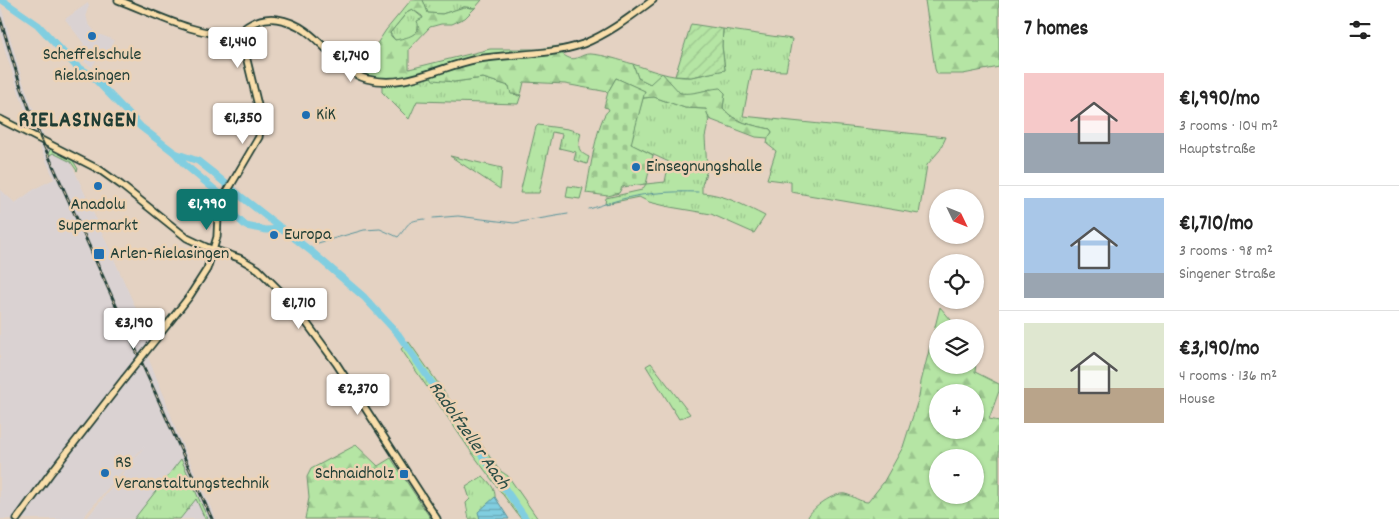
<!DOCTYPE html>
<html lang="en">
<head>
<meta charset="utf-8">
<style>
	:root { --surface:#fff; --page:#f6f6f6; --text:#222; --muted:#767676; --line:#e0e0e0; --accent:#0f766e }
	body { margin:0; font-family:Dekko,sans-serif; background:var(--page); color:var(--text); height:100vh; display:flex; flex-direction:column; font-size:19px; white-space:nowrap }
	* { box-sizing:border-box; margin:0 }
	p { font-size:16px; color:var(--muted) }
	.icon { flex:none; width:28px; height:28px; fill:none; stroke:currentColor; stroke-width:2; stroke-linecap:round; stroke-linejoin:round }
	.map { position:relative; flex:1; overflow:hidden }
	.side { display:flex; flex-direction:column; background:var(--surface); width:400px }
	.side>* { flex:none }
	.needle { width:32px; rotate:133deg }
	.controls { position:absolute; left:929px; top:189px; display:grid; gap:10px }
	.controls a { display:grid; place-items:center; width:55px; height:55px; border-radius:50%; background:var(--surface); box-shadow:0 1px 4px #0004; font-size:25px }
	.price { position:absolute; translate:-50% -42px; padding:0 11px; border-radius:5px; background:#fff; color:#222; font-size:16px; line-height:32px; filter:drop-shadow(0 1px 2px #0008) }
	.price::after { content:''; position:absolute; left:50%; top:30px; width:15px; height:11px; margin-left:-8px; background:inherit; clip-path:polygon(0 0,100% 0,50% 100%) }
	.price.current { background:var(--accent); color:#fff }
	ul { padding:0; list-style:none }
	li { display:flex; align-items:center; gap:15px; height:125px; padding:0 25px }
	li+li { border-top:1px solid var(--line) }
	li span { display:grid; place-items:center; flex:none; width:140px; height:100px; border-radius:0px; color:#555 }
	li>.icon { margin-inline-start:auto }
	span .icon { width:60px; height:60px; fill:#fffc; stroke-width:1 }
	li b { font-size:21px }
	h2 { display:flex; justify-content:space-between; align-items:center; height:60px; padding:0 25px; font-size:21px }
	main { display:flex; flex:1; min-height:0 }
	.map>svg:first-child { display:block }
</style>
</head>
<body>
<main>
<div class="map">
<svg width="999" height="519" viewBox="0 0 999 519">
	<defs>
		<pattern id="grass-tufts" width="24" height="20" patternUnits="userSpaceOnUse" patternTransform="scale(1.25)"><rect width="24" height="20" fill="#b5e5a4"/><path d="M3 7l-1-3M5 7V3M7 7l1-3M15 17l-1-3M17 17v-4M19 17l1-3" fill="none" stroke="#9bc58e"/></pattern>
		<pattern id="forest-firs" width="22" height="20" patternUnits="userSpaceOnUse" patternTransform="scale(1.25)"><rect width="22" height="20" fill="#b5e5a4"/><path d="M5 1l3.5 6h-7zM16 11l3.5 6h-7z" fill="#9bc58e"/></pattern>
		<pattern id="cemetery-stones" width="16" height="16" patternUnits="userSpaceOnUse" patternTransform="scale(1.25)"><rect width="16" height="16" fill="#b5e5a4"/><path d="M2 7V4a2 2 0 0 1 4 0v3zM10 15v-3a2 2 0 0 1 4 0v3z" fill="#9bc58e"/></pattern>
		<pattern id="garden-furrows" width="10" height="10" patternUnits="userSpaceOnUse" patternTransform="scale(1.25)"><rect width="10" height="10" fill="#b5e5a4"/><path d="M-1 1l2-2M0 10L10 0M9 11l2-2" fill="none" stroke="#9bc58e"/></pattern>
		<pattern id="water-rules" width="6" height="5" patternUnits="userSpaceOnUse" patternTransform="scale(1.25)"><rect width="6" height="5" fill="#81cee0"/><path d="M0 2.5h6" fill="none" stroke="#69a8b6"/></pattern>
	</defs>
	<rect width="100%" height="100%" fill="#e4d2c2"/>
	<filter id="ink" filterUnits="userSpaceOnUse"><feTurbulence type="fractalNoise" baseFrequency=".02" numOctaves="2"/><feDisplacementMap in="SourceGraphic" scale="10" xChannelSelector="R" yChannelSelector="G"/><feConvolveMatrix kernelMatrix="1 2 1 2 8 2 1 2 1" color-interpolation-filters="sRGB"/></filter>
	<g filter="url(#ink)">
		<!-- built -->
		<g fill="#dad2d2">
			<path d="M0,3L23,82L48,147L69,158L150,340L144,348L165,398L177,433L216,519H208L181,459L134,519H86L144,447L134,457L82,519H0V189L15,203L36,188L54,179L27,116L6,54L0,32Z"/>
			<path d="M88,3L89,5L86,14L88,23L96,33L114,40L108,54L100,53L92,67L75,56L84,44L65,19Z"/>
			<path d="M196,499L205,519H180Z"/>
		</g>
		<!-- grass -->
		<g fill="url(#grass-tufts)" stroke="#6a916c">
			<path d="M423,0H482L475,8L464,7L442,14L427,13Z"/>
			<path d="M412,9L423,18L419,23L417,32L408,38L395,40L390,33L408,11Z"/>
			<path d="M723,29L792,39L786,71L752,70L743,116L946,137L940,150L927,165L919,214L791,192V182L767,179L776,151L767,144L768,138L772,132L770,129C753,125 734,123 723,108L725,93L710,89L691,95L680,93L650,84L638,78L633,64C650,70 671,78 690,77C702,76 713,71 725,70L722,46Z"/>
			<path d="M430,73L454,82L483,78L509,86L510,90L518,96L521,95L518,104L417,101L409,119L382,92V81Z"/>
			<path d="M654,97L685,108L706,109L709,119L705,137L707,170L702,185V193C724,194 745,206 765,216L754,233L711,214L670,207L649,202L639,197L605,204L606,198L642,190L646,184L665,182L669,162L630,144L643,98Z"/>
			<path d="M538,125L568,129L581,133C578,145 576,151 589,157L587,164L574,160L576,152L559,148L562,134L552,132L539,193H520L536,127Z"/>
			<path d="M51,149L72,159L78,169L77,171L71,162L53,153L50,155L49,151Z"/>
			<path d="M450,156L502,168L500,189Z"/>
			<path d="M568,186L583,188L580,199L566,197Z"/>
			<path d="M409,342L499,470L508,476L538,519H521L472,453L401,349Z"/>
			<path d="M651,363L690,414L679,419L646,366Z"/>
			<path d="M181,459L208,519H205L196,499L180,519H134Z"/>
			<path d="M483,476C489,482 496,489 495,498L481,519H469L466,503L470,499L466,487Z"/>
		</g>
		<!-- forest -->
		<g fill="url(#forest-firs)" stroke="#6a916c" fill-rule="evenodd">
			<path d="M411,0H423L428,13L442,14L464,7L475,8L465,18L452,24H441L430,27L409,49V69L490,49H538L566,45L568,48L559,51C576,67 578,53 591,54C605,55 619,60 633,64L638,78L650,84L662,73L680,93C694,95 706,89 720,88L725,93L723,108C734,123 753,125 770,129L772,132L768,138L756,137L709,119L706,109L685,108L654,97L643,98L644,91L616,78L608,92L565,84L524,82L521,95L511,94L509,86L483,78L454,82L433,80L429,73L400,81L366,78L365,62L386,30ZM412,9L422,16L423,18L417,21C423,35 406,38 395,40L391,36L390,33L408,11Z"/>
			<path d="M925,0H999V67L963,74H937L935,69Z"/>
			<path d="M940,307L957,327L938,328V365H975V348L977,350L975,372L999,384V391L989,419L999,421V519H809L808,517C812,508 834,492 845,494C854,496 859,502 868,502L883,483L903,447L919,397L921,382ZM975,392V430H938V392ZM938,458H975V495H938Z"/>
			<path d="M356,445L378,466L391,458L431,519H305L309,498L307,477L311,469Z"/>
		</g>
		<!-- cemetery -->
		<path fill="url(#cemetery-stones)" stroke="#6a916c" d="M616,78L645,91L631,144L653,155L646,184L622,187L619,193L608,196L586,193C589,178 597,117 609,110L608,108L604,107L608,92Z"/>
		<!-- garden -->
		<path fill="url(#garden-furrows)" stroke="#6a916c" d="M691,24L723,29L722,46L725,70L691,77L675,76Z"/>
		<!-- water -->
		<path fill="url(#water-rules)" stroke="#5a949b" d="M495,497L509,519H480L478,512Z"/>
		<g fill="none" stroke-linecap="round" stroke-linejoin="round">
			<!-- stream -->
			<g stroke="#5a949b" stroke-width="1">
				<path d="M589,209C597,207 604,204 612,202C639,193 670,191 698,192"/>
				<path d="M433,218L458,216L514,223L568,214"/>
				<path d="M318,243L364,230L380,229L398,237C410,224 405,221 425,219"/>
			</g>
			<!-- river -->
			<g stroke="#81cee0" stroke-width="7">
				<path d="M2,0L38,25L75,65L91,75L141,127L175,153L198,161L212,172L239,195L312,252L364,297L398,334L526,519"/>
				<path d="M175,153L184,164L227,200L236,217L246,226L266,230L282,229"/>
			</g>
			<defs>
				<g id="major">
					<path d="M118,0C153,13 199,38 236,34"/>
					<path d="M242,30C252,22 263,17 277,19C319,25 332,69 367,79C406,89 440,66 478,59C513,53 549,56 583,44C610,33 630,17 653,0"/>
					<path d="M0,119L100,170L121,185L187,238L206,247L239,258L258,269L292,303L336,363L437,519"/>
					<path d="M160,334L189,297L207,269L217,237L218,216L221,202L259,137L261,118L245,52L246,43L249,36L245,31H239L236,36L237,41L241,44L246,43"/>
					<path d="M17,519L50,474L124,379"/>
				</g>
			</defs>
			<!-- major casing -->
			<use href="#major" stroke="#1f3d34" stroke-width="9"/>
			<!-- major -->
			<use href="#major" stroke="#f9deab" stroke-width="5.5"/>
			<defs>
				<path id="rail" d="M0,18L20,84L41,139L212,519"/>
			</defs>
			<!-- rail casing -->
			<use href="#rail" stroke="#1f3d34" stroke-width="3"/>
			<!-- rail -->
			<use href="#rail" stroke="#ecd2b4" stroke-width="1" stroke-dasharray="4" stroke-linecap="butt"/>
			<defs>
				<path id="major-bridge" d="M124,379L160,334"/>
			</defs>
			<!-- major-bridge casing -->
			<use href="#major-bridge" stroke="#1f3d34" stroke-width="9" stroke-linecap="butt"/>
			<!-- major-bridge -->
			<use href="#major-bridge" stroke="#f9deab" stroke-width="5.5"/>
		</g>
	</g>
	<!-- markers -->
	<g fill="#1f6fb2" stroke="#ecd2b4" stroke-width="2">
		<circle cx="92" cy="36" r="5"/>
		<circle cx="306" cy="115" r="5"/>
		<circle cx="636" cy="167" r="5"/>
		<circle cx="98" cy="186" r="5"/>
		<circle cx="274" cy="235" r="5"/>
		<rect x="93" y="248" width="12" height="12" rx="2.5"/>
		<circle cx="105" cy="473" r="5"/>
		<rect x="399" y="469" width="10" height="10" rx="2.5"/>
	</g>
	<g text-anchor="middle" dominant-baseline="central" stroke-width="5" stroke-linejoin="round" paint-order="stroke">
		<!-- poi labels -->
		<g font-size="18" fill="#1f3d34" stroke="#ecd2b4" text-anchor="start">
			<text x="92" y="55" text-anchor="middle">Scheffelschule<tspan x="92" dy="21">Rielasingen</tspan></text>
			<text x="316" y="115">KiK</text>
			<text x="646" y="167">Einsegnungshalle</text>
			<text x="98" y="205" text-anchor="middle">Anadolu<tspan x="98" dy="21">Supermarkt</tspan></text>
			<text x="284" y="235">Europa</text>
			<text x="110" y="254">Arlen-Rielasingen</text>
			<text x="115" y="463">RS<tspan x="115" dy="21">Veranstaltungstechnik</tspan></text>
			<text x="394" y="474" text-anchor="end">Schnaidholz</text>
		</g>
		<!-- water labels -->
		<g font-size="19" font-style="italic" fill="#294c45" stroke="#ecd2b4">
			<text transform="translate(468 436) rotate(55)">Radolfzeller Aach</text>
		</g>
		<!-- district labels -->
		<g font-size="22" font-weight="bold" letter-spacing="1" fill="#1f3d34" stroke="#ecd2b4">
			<text x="78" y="121">RIELASINGEN</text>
		</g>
	</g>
</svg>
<div class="controls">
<a><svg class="needle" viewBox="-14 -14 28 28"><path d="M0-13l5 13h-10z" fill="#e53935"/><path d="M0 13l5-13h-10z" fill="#767676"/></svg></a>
<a><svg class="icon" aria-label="locate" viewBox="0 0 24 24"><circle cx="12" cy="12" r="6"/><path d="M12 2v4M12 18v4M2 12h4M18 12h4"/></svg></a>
<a><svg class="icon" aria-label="layers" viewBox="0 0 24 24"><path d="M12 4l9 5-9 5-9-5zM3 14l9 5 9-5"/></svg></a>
<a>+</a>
<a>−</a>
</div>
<b class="price" style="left:238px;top:69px">€1,440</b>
<b class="price" style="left:351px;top:83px">€1,740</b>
<b class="price" style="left:243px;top:145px">€1,350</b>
<b class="price current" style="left:207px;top:231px">€1,990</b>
<b class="price" style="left:299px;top:330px">€1,710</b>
<b class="price" style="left:134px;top:350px">€3,190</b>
<b class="price" style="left:358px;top:416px">€2,370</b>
</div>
<section class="side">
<h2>7 homes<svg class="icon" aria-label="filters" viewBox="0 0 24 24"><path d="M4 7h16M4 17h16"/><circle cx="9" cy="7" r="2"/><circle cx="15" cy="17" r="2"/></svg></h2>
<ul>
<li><span style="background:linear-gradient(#f6c9c9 60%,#9aa5b1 0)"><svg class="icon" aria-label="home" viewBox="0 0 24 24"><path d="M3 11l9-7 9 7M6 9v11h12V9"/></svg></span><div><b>€1,990/mo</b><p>3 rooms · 104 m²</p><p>Hauptstraße</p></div></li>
<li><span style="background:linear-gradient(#a9c7e8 75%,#9aa5b1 0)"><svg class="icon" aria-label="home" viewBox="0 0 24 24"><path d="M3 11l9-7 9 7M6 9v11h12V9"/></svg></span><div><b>€1,710/mo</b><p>3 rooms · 98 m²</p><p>Singener Straße</p></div></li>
<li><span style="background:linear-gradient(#dfe7d0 65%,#b9a48a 0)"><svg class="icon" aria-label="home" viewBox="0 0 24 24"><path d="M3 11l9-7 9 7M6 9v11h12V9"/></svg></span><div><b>€3,190/mo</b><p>4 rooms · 136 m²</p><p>House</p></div></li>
</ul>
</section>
</main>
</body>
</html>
